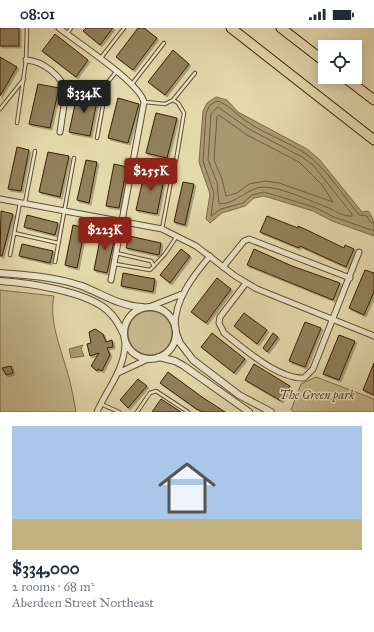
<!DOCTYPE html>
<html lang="en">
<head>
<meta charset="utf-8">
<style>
	:root { --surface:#fff; --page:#f2f2f3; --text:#1f2937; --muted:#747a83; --line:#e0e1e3; --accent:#8f2418 }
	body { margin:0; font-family:"IM FELL Great Primer",serif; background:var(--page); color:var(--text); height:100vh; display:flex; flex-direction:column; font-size:15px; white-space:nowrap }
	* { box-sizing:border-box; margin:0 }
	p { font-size:13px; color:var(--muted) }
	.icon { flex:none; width:22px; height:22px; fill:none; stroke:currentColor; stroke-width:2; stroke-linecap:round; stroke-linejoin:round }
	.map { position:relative; height:384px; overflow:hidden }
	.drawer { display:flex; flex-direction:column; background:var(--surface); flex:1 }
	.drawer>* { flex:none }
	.buttons { position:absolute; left:318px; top:12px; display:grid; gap:8px }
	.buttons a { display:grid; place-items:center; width:44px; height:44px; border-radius:0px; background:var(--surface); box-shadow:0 2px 10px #0003; font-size:20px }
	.price { position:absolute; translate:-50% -34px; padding:0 9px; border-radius:4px; background:var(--accent); color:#fff; font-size:13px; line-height:26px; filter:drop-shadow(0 1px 2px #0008) }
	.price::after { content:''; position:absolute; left:50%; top:24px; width:12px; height:9px; margin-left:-6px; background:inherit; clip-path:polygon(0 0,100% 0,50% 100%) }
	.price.selected { background:#222; color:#fff }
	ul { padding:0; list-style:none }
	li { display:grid; align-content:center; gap:8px; height:212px; padding:0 12px }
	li+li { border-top:1px solid var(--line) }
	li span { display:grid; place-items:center; height:124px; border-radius:0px; color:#555 }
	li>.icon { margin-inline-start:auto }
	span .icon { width:72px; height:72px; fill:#fffc; stroke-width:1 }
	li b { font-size:17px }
	.status { display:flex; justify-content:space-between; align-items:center; height:28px; padding:0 20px; background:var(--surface); direction:ltr }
	.status svg { height:11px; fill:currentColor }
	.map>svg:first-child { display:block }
</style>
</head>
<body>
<div class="status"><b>08:01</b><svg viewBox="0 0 49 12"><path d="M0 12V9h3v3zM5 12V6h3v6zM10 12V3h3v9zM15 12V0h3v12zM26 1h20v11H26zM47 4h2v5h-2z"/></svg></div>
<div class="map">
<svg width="374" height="384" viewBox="0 0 374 384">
	<defs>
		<filter id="shadow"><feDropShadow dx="2" dy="2" stdDeviation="0" flood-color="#0004"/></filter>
	</defs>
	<rect width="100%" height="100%" fill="#e4d8ad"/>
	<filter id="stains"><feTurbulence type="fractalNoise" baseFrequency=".005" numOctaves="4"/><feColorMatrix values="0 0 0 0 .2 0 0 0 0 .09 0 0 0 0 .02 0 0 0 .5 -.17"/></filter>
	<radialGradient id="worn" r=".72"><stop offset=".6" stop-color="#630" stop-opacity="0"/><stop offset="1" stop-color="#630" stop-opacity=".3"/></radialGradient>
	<!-- green -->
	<g fill="#c7b990" stroke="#7f6c49">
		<path d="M0,262L54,268C48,293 63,326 69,350C72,361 74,373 76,384H0Z"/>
		<circle cx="150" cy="305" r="22"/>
		<path d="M316,349L374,371V384H295L291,382L301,356Z"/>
	</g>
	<!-- water -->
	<g fill="#a99973" stroke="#7b6946">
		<path d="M216,69L227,72L238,84L307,121L319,131L362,184L368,183C374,189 374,198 374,208L332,193L313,183L264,168L254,170L245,178L222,185L210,195L206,191L210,166L199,134L203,83L207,75Z"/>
		<path d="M83,317L81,321L84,328L71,330L69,321Z"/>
	</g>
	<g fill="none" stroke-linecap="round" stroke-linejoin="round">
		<!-- shore -->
		<g stroke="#705c3a" stroke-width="1">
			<path d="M218,79L249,101L302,129L313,137L352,186V188C344,189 336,183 329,180C313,174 281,159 264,159C248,159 237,176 219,176L217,154L208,132L211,86Z"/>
			<path d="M219,87L247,107L299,134L322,157L333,174L279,155L265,153L249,156L237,165L226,168L222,151L214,132L217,89Z"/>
			<path d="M374,195L370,194L367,188L359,187C342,166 328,142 306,126C289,114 267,107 249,95C239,89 227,75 217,73L210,77L206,85L203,133L214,165L211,188L221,181L243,175L252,167L264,164L314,179L334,189L374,203"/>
		</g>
	</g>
	<!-- building -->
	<g fill="#91805b" stroke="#372002" filter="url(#shadow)">
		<rect x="0" y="0" width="19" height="18"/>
		<path d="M86,0H113L100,17L83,3Z"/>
		<path d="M138,0H144L157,10L133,42L116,29Z"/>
		<path d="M55,6L88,32L76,49L42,23Z"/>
		<path d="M173,22L189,36L165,67L148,54Z"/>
		<path d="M0,29L17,39L0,68Z"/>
		<path d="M38,56L59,60L50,100L29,96Z"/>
		<path d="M78,63L98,68L90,108L69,104Z"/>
		<path d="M118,70L139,76L128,115L108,110Z"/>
		<path d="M156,85L177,90L167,130L146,125Z"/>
		<path d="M17,119L29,122L21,163L8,161Z"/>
		<path d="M48,124L69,128L60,169L39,164Z"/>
		<path d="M86,132L97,134L89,175L77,172Z"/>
		<path d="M114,136L127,139L119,180L106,178Z"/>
		<path d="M145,142L165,146L157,186L136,182Z"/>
		<path d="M183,154L194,156L185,197L174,194Z"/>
		<path d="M1,183L13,186L2,228H0Z"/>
		<path d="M27,187L58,195L55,207L24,199Z"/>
		<path d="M267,188L298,200V198L307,202L344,220L345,217L354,221L346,239L300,218L299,220L260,204Z"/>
		<path d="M73,197L85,200L77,240L65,237Z"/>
		<path d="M102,201L116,204L107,245L94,242Z"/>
		<path d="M129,208L161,215L159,227L126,220Z"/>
		<path d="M22,216L53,223L50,235L19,228Z"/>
		<path d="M181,221L190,228L170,255L160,247Z"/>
		<path d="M254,221L292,238L340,255L333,272L247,237Z"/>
		<path d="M365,242L374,245V264L364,287L349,280Z"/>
		<path d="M123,245L155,251L153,264L121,258Z"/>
		<path d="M217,250L231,261L206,295L191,284Z"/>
		<path d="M244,285L267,302L257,316L234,298Z"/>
		<path d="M305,294L321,300L305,339L289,333Z"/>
		<path d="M95,301L103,306L106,314L112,312L113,319L107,320L110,327L102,343L98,341L97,343L91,338L99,325L90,328L87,316L91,315L89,304Z"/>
		<path d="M212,305L245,331L234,345L201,319Z"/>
		<path d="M273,305L278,309L267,324L263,320Z"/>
		<path d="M339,307L355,313L339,352L323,346Z"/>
		<path d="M374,335V367L363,362Z"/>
		<path d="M254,336L290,358L281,373L245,352Z"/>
		<path d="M11,338L13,345L6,347L2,340Z"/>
		<path d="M168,344L202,369L225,384H202L195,380L160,355Z"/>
		<path d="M138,351L147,358L128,380L120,372Z"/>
		<path d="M161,371L181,384H152Z"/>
	</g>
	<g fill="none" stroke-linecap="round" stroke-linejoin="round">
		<defs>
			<g id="service">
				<path d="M67,6L71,0"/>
				<path d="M100,31L124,0"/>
				<path d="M132,56L164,15"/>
				<path d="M173,72L178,75L184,85L176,133"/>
				<path d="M145,74L165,76L173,72L195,45"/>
				<path d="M0,81L24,51"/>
				<path d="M17,95L26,32L27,0"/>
				<path d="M97,110L106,61L108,54L116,44"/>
				<path d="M25,175L35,123"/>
				<path d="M162,201L172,148"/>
				<path d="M14,205L58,215"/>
				<path d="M116,225L151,233L154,238"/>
				<path d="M10,227L20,175"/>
				<path d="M55,234L74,130"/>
				<path d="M115,236L150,242L165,226L177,208"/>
				<path d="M101,376L119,384"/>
				<path d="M137,384L150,365L156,363L188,384"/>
			</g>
			<g id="minor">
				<path d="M59,0C78,15 139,54 144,74L111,252"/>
				<path d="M26,32C43,33 62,48 66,64L60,104"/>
				<path d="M0,171L162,201L196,218L235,248L257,261L374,308"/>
				<path d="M223,239L244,213L249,211L350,250"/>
				<path d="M246,255L220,289L219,295L224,305C244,321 278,351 304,350L313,341L359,224"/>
				<path d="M149,279L182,266"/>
				<path d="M175,300C174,272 193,248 210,228"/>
				<path d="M118,345L148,331"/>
				<path d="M97,384C107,361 125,341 125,315"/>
			</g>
			<g id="tertiary">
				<path d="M0,245C28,247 55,249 82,258C102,266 120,278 142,279"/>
				<path d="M0,253C29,255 85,263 107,282C115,289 119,296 123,305"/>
				<circle cx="150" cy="305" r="26"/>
				<path d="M176,305L180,315L193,332L239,367L271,384"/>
				<path d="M159,329L175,333L184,338L249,384"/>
			</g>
			<g id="trunk">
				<path d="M231,0L374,112"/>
				<path d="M281,0L325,34"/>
				<path d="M344,49L374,72"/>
			</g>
		</defs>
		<!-- service casing -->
		<use href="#service" stroke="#624e2d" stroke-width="4.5"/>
		<!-- minor casing -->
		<use href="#minor" stroke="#624e2d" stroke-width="7"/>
		<!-- tertiary casing -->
		<use href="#tertiary" stroke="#624e2d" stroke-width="8"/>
		<!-- trunk casing -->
		<use href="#trunk" stroke="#372002" stroke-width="11"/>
		<!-- service -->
		<use href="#service" stroke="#ede6ca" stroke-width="2.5"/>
		<!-- minor -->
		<use href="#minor" stroke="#ede6ca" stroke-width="5"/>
		<!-- tertiary -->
		<use href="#tertiary" stroke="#ede6ca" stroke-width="6"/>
		<!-- trunk -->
		<use href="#trunk" stroke="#e4d8ad" stroke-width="9"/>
	</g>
	<g text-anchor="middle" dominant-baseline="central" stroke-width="3" stroke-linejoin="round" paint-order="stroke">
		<!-- park labels -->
		<g font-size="12" font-style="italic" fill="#5b4626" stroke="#ede6ca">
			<text x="317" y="367">The Green park</text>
		</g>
	</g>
	<rect width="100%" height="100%" filter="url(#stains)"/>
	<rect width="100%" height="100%" fill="url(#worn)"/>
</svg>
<div class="buttons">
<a><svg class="icon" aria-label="locate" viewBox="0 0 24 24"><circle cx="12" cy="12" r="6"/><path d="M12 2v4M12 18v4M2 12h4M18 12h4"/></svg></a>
</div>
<b class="price selected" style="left:84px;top:86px">$334K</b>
<b class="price" style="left:151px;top:164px">$255K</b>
<b class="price" style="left:105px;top:223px">$223K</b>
</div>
<section class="drawer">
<ul>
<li><span style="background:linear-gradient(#a9c7e8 75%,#c2b280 0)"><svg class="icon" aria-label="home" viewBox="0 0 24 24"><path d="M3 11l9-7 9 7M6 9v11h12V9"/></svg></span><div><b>$334,000</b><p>2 rooms · 68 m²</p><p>Aberdeen Street Northeast</p></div></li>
</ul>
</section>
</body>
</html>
